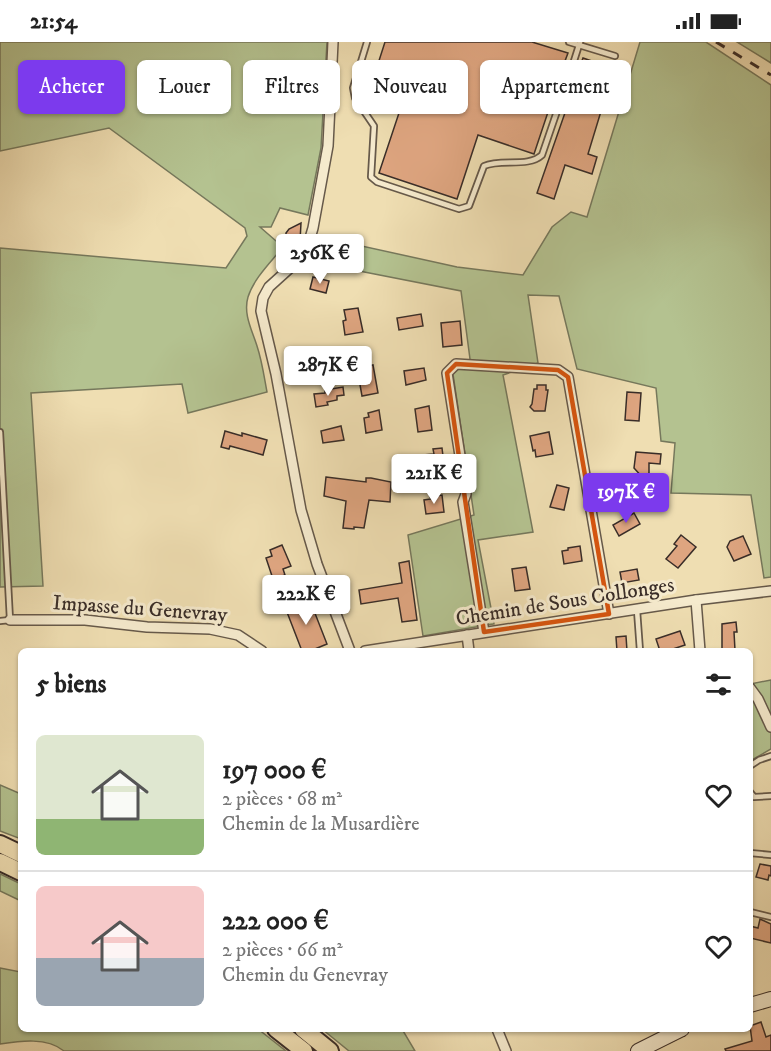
<!DOCTYPE html>
<html lang="fr">
<head>
<meta charset="utf-8">
<style>
	:root { --surface:#fff; --page:#f6f6f6; --text:#222; --muted:#767676; --line:#e0e0e0; --accent:#7c3aed }
	body { margin:0; font-family:"IM FELL DW Pica",serif; background:var(--page); color:var(--text); height:100vh; display:flex; flex-direction:column; font-size:22px; white-space:nowrap }
	* { box-sizing:border-box; margin:0 }
	p { font-size:20px; color:var(--muted) }
	.icon { flex:none; width:33px; height:33px; fill:none; stroke:currentColor; stroke-width:2; stroke-linecap:round; stroke-linejoin:round }
	.map { position:relative; flex:1; overflow:hidden }
	.details { position:absolute; left:18px; top:606px; width:735px; height:384px; display:flex; flex-direction:column; background:var(--surface); border-radius:9px; box-shadow:0 2px 4px #0004 }
	.details>* { flex:none }
	.guide { position:absolute; left:18px; top:18px; width:735px; height:54px; display:flex; gap:12px }
	.price { position:absolute; translate:-50% -51px; padding:0 14px; border-radius:6px; background:#fff; color:#222; font-size:20px; line-height:39px; filter:drop-shadow(0 2px 3px #0008) }
	.price::after { content:''; position:absolute; left:50%; top:36px; width:18px; height:14px; margin-left:-9px; background:inherit; clip-path:polygon(0 0,100% 0,50% 100%) }
	.price.selected { background:var(--accent); color:#fff }
	ul { padding:0; list-style:none }
	li { display:flex; align-items:center; gap:18px; height:150px; padding:0 18px }
	li+li { border-top:2px solid var(--line) }
	li span { display:grid; place-items:center; flex:none; width:168px; height:120px; border-radius:9px; color:#555 }
	li>.icon { margin-inline-start:auto }
	span .icon { width:72px; height:72px; fill:#fffc; stroke-width:1 }
	li b { font-size:26px }
	h2 { display:flex; justify-content:space-between; align-items:center; height:72px; padding:0 18px; font-size:26px }
	.tag { padding:0 21px; border-radius:9px; background:var(--surface); box-shadow:0 2px 4px #0004; font-size:21px; line-height:54px }
	.tag.selected { background:var(--accent); color:#fff }
	.status { display:flex; justify-content:space-between; align-items:center; height:42px; padding:0 30px; background:var(--surface); direction:ltr }
	.status svg { height:16px; fill:currentColor }
	.map>svg:first-child { display:block }
</style>
</head>
<body>
<div class="status"><b>21:54</b><svg viewBox="0 0 49 12"><path d="M0 12V9h3v3zM5 12V6h3v6zM10 12V3h3v9zM15 12V0h3v12zM26 1h20v11H26zM47 4h2v5h-2z"/></svg></div>
<div class="map">
<svg width="771" height="1009" viewBox="0 0 771 1009">
	<rect width="100%" height="100%" fill="#efdeb2"/>
	<filter id="stains"><feTurbulence type="fractalNoise" baseFrequency=".00333" numOctaves="4"/><feColorMatrix values="0 0 0 0 .2 0 0 0 0 .09 0 0 0 0 .02 0 0 0 .5 -.17"/></filter>
	<radialGradient id="worn" r=".72"><stop offset=".6" stop-color="#630" stop-opacity="0"/><stop offset="1" stop-color="#630" stop-opacity=".3"/></radialGradient>
	<!-- green -->
	<g fill="#b4c290" stroke="#76785c" stroke-width="1.5">
		<path d="M0,0H327L321,106L308,173L280,166L271,185H260L283,205C271,220 254,236 248,255C243,272 252,288 257,304C262,319 264,334 267,350L188,371L182,342L31,351L43,544L0,545V206L226,226L247,194L245,186L109,86L0,109Z"/>
		<path d="M640,0H706L771,43V535L764,536L751,453L671,451L675,401L661,399L656,346L577,327L559,254L528,253L538,321L503,333L533,490L478,498L494,582L423,594L408,493L474,473L453,332L470,317L461,249L308,219L321,195L457,225L523,233L552,185L571,170L587,175Z"/>
		<path d="M737,0H771V21Z"/>
		<path d="M771,638V707L750,719V642Z"/>
		<path d="M0,743L21,752V797L0,789Z"/>
		<path d="M0,832L21,842V859L0,849Z"/>
		<path d="M0,926L21,930V987H258L286,1009H64C47,995 20,999 0,1002Z"/>
		<path d="M322,987H402L415,1009H349Z"/>
	</g>
	<!-- building -->
	<g fill="#dea580" stroke="#392d28" stroke-width="1.5">
		<path d="M385,0H532L568,11L565,19L569,21L571,26L577,23L580,24L583,16L615,27L608,50L619,53L613,70L602,66L588,112L597,115L592,132L565,123L554,157L537,151L574,45L566,39L562,42L558,40L534,112L478,93L457,157L379,131L400,68L367,56Z"/>
		<path d="M301,181L300,199L290,204L286,197V191L289,187Z"/>
		<path d="M313,235L329,239L326,251L310,247Z"/>
		<path d="M358,266L363,290L345,293L343,279L346,278L344,268Z"/>
		<path d="M421,272L423,284L399,288L397,276Z"/>
		<path d="M460,279L462,303L443,305L441,281Z"/>
		<path d="M373,323L378,351L362,354L357,326Z"/>
		<path d="M424,326L426,338L406,343L404,329Z"/>
		<path d="M537,343H546V348H548L545,369H534L530,365L532,362L534,347H537Z"/>
		<path d="M343,345L344,353L337,354V358L327,360L328,363L316,365L314,352L325,351V348Z"/>
		<path d="M627,350L641,351L639,379L625,378Z"/>
		<path d="M429,364L432,388L418,390L415,367Z"/>
		<path d="M379,368L382,388L366,391L364,376L369,375L368,371Z"/>
		<path d="M341,384L344,398L323,401L321,389Z"/>
		<path d="M225,389L242,394V391L267,398L263,413L230,404L229,407L221,405Z"/>
		<path d="M549,390L553,412L536,415L535,408L533,409L530,394Z"/>
		<path d="M442,406L443,414L440,415L442,429L433,430L432,425L425,426L423,413L434,412L433,407Z"/>
		<path d="M636,410L661,412L660,422L649,421V431L643,436L634,426Z"/>
		<path d="M326,435L366,440V436H371L391,440L390,460L369,458L364,486L354,485V487L343,486L346,459L324,454Z"/>
		<path d="M557,443L569,446L564,468L550,465Z"/>
		<path d="M442,453L444,470L426,472L424,458L431,457L430,455Z"/>
		<path d="M634,471L640,482L619,494L613,483Z"/>
		<path d="M681,493L696,505L678,526L666,517L677,504L674,502Z"/>
		<path d="M743,494L751,512L734,519L727,505L730,499Z"/>
		<path d="M282,503L291,524L283,527L285,533L273,537L266,516L272,514L270,508Z"/>
		<path d="M580,504L582,519L564,522L562,509L568,508V506Z"/>
		<path d="M409,519L417,578L402,580L398,556L361,562L359,548L402,541L399,521Z"/>
		<path d="M526,525L530,547L515,549L512,527Z"/>
		<path d="M637,527L639,538L622,541L620,530Z"/>
		<path d="M309,556L327,602L310,609H302L285,565Z"/>
		<path d="M736,580L737,590H734L735,608L722,609V582Z"/>
		<path d="M680,589L685,603L667,609H660L656,597Z"/>
		<path d="M626,594L627,609H617L616,595Z"/>
		<path d="M760,822L771,824V834L769,833L768,838L756,835Z"/>
		<path d="M760,877L771,882V901L750,896V884L758,886Z"/>
		<path d="M761,980L766,995L771,993V1009H726L725,1007L752,999L750,984Z"/>
	</g>
	<g fill="none" stroke-linecap="round" stroke-linejoin="round">
		<defs>
			<g id="lane">
				<path d="M367,0L353,46L355,56L374,84L371,135L377,140L459,167L469,164L484,124C501,116 528,126 542,113L566,43"/>
				<path d="M569,0L615,14"/>
				<path d="M573,22L580,0"/>
				<path d="M0,390L10,578L0,579"/>
				<path d="M290,559L326,545"/>
				<path d="M637,568L640,609"/>
				<path d="M750,724L759,718L771,714"/>
				<path d="M750,750L754,755L771,754"/>
				<path d="M750,811L771,813"/>
				<path d="M750,870L771,875"/>
			</g>
			<g id="street">
				<path d="M333,0L328,104L313,186L308,203L301,216L269,245L263,256L261,269L276,332L301,468L317,522L350,609"/>
				<path d="M696,558L700,609"/>
				<path d="M10,578H85L147,585L210,587L238,593L262,609"/>
				<path d="M484,590L463,460L466,452L447,331L456,322L558,328L568,335L609,572"/>
				<path d="M467,593L469,609"/>
				<path d="M365,609L696,558L771,549"/>
				<path d="M750,646L758,657L771,685"/>
				<path d="M497,987L506,1009"/>
			</g>
			<g id="secondary">
				<path d="M750,963L771,957"/>
				<path d="M638,1009L682,987"/>
			</g>
			<g id="highway">
				<path d="M0,802L21,812"/>
				<path d="M0,820L21,830"/>
				<path d="M276,987L304,1009"/>
				<path d="M303,987L330,1009"/>
			</g>
		</defs>
		<!-- lane casing -->
		<use href="#lane" stroke="#66594a" stroke-width="8"/>
		<!-- street casing -->
		<use href="#street" stroke="#66594a" stroke-width="12"/>
		<!-- secondary casing -->
		<use href="#secondary" stroke="#392d28" stroke-width="16"/>
		<!-- highway casing -->
		<use href="#highway" stroke="#392d28" stroke-width="20"/>
		<!-- lane -->
		<use href="#lane" stroke="#f5eacd" stroke-width="4.5"/>
		<!-- street -->
		<use href="#street" stroke="#f5eacd" stroke-width="9"/>
		<!-- secondary -->
		<use href="#secondary" stroke="#f5eacd" stroke-width="14"/>
		<!-- highway -->
		<use href="#highway" stroke="#efdeb2" stroke-width="16"/>
		<!-- rail -->
		<path stroke="#392d28" stroke-width="3" stroke-dasharray="10 10" stroke-linecap="butt" d="M716,0L771,33"/>
	</g>
	<!-- marked area -->
	<path fill="none" stroke="#d6550f" stroke-width="4.5" stroke-linejoin="round" d="M456,322L558,328L568,335L609,572L484,590L447,331Z"/>
	<g text-anchor="middle" dominant-baseline="central" stroke-width="6" stroke-linejoin="round" paint-order="stroke">
		<!-- street labels -->
		<g font-size="21" fill="#392d28" stroke="#f5eacd">
			<text transform="translate(565 560) rotate(-9)">Chemin de Sous Collonges</text>
			<text transform="translate(140 567) rotate(4)">Impasse du Genevray</text>
		</g>
	</g>
	<rect width="100%" height="100%" filter="url(#stains)"/>
	<rect width="100%" height="100%" fill="url(#worn)"/>
</svg>
<b class="price" style="left:320px;top:243px">256K €</b>
<b class="price" style="left:328px;top:355px">287K €</b>
<b class="price" style="left:434px;top:463px">221K €</b>
<b class="price selected" style="left:626px;top:482px">197K €</b>
<b class="price" style="left:306px;top:584px">222K €</b>
<div class="guide">
<a class="tag selected">Acheter</a>
<a class="tag">Louer</a>
<a class="tag">Filtres</a>
<a class="tag">Nouveau</a>
<a class="tag">Appartement</a>
</div>
<section class="details">
<h2>5 biens<svg class="icon" aria-label="filters" viewBox="0 0 24 24"><path d="M4 7h16M4 17h16"/><circle cx="9" cy="7" r="2"/><circle cx="15" cy="17" r="2"/></svg></h2>
<ul>
<li><span style="background:linear-gradient(#dfe7d0 70%,#8fb573 0)"><svg class="icon" aria-label="home" viewBox="0 0 24 24"><path d="M3 11l9-7 9 7M6 9v11h12V9"/></svg></span><div><b>197 000 €</b><p>2 pièces · 68 m²</p><p>Chemin de la Musardière</p></div><svg class="icon" aria-label="heart" viewBox="0 0 24 24"><path d="M12 20l-8-8c-3-5 5-10 8-4 3-6 11-1 8 4z"/></svg></li>
<li><span style="background:linear-gradient(#f6c9c9 60%,#9aa5b1 0)"><svg class="icon" aria-label="home" viewBox="0 0 24 24"><path d="M3 11l9-7 9 7M6 9v11h12V9"/></svg></span><div><b>222 000 €</b><p>2 pièces · 66 m²</p><p>Chemin du Genevray</p></div><svg class="icon" aria-label="heart" viewBox="0 0 24 24"><path d="M12 20l-8-8c-3-5 5-10 8-4 3-6 11-1 8 4z"/></svg></li>
</ul>
</section>
</div>
</body>
</html>
